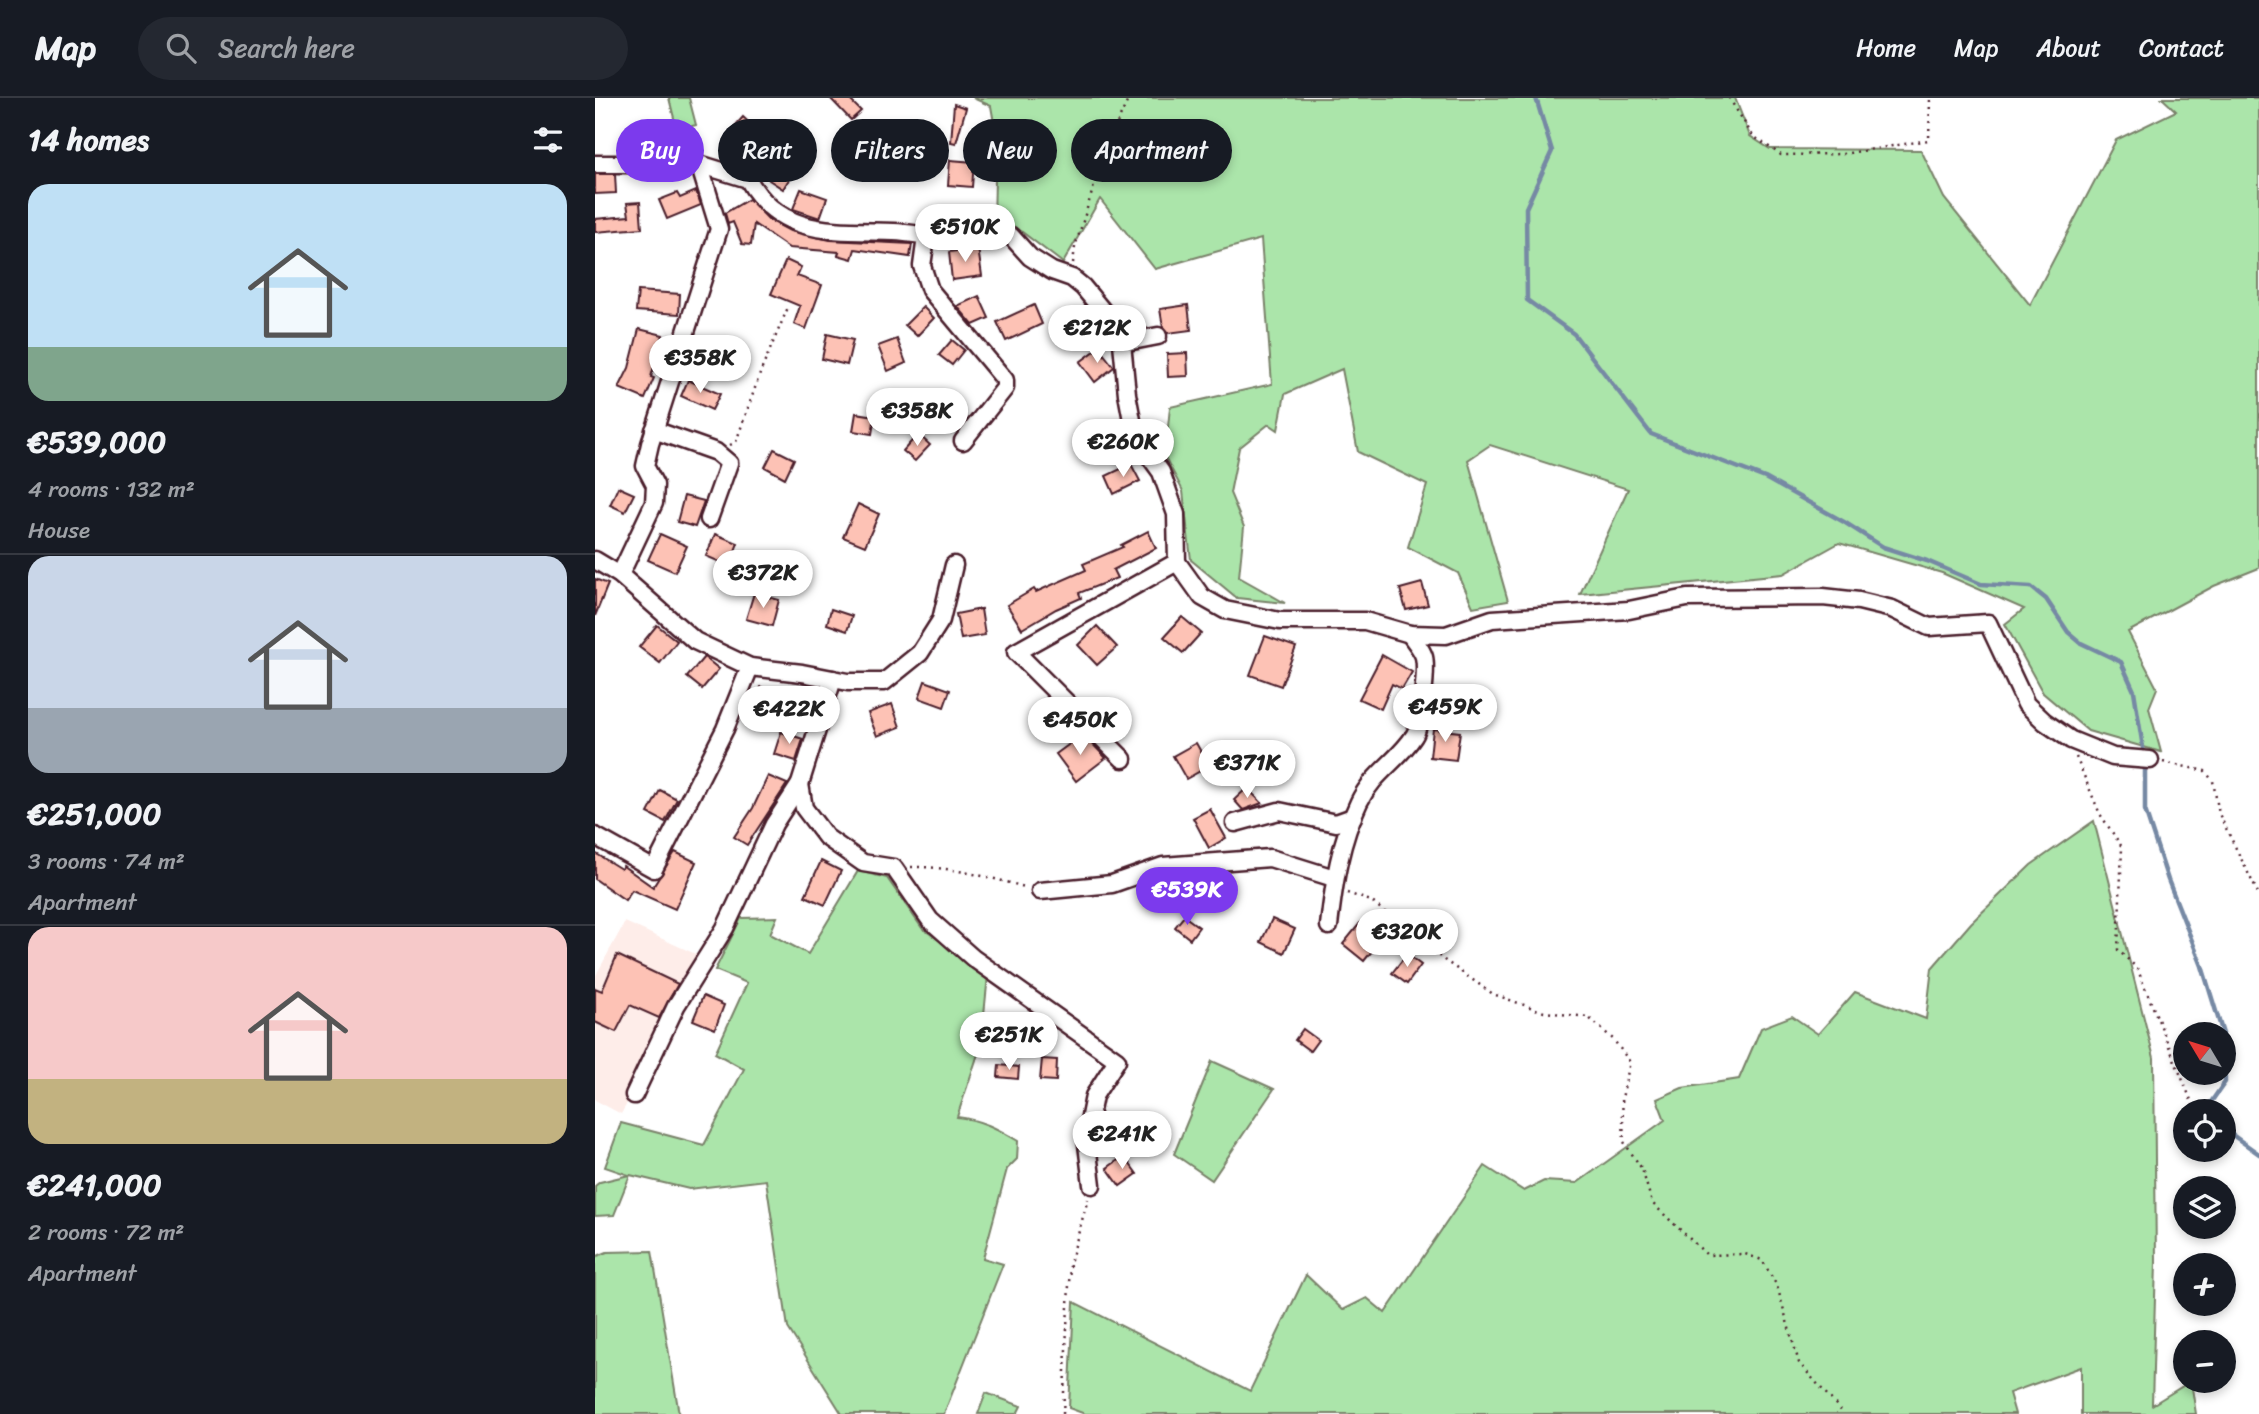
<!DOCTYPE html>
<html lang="en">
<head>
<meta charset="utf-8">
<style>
	:root { --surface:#171b24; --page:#242831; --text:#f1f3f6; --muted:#9ea1a6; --line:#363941; --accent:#7c3aed }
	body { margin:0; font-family:Sriracha,sans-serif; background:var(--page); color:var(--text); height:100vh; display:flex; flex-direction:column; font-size:26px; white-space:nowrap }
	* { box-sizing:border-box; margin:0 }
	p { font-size:23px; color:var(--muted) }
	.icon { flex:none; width:38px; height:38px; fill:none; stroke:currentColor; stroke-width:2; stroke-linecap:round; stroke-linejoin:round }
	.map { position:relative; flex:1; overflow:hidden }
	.sheet { display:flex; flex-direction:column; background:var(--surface); width:595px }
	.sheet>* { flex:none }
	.guide { position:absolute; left:21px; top:21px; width:665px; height:63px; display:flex; gap:14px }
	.needle { width:46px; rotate:308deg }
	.buttons { position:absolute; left:1578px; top:924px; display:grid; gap:14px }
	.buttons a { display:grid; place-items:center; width:63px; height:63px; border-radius:50%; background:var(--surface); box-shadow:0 4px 10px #0003; font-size:35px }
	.price { position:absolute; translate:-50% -60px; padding:0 16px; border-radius:24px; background:#fff; color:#222; font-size:23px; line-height:46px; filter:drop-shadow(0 2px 4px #0008) }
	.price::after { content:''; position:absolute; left:50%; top:42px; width:21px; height:16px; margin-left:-10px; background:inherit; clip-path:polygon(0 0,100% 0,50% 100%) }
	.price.on { background:var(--accent); color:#fff }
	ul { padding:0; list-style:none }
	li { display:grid; align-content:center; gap:14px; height:371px; padding:0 28px }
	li+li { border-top:2px solid var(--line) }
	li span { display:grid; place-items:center; height:217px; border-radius:21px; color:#555 }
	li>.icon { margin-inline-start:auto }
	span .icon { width:126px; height:126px; fill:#fffc; stroke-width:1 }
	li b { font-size:30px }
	h2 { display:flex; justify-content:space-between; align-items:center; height:84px; padding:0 28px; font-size:30px }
	.tag { padding:0 24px; border-radius:32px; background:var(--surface); box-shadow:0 4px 10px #0003; font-size:24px; line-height:63px }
	.tag.on { background:var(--accent); color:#fff }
	header { display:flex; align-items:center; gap:42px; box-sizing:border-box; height:98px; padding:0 35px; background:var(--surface); border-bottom:2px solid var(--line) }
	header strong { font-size:33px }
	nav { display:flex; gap:38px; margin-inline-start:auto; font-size:24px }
	.search { width:490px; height:63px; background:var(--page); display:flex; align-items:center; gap:18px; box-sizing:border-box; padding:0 24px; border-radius:38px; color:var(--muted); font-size:26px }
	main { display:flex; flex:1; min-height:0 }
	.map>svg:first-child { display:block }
</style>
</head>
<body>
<header>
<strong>Map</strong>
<div class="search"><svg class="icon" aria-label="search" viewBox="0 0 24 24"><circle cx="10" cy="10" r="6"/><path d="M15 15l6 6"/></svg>Search here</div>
<nav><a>Home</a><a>Map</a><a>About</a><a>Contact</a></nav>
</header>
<main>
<section class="sheet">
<h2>14 homes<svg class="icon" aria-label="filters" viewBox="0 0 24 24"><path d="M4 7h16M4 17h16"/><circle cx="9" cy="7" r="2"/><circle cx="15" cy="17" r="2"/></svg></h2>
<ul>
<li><span style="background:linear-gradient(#bfe0f5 75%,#7fa58c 0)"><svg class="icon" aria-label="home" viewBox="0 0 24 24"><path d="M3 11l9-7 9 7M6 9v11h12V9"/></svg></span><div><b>€539,000</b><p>4 rooms · 132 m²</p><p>House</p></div></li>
<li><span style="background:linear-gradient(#c9d6e8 70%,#9aa5b1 0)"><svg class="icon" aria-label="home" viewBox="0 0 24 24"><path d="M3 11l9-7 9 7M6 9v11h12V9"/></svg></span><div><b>€251,000</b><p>3 rooms · 74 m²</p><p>Apartment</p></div></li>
<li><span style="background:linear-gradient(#f6c9c9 70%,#c2b280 0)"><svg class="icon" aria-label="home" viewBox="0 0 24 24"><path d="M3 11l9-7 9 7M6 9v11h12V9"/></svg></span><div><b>€241,000</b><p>2 rooms · 72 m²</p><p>Apartment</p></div></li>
</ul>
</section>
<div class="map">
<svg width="1664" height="1316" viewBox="0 0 1664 1316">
	<rect width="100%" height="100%" fill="#fff"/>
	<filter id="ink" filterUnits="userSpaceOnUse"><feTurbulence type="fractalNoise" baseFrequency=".0143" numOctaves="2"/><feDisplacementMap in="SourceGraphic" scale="14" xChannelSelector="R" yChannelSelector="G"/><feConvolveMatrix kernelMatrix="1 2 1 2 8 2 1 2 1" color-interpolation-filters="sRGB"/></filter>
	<g filter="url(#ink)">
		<!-- built -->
		<path fill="#feede9" d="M30,824L105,858L74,933L26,1016L0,1002V879Z"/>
		<!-- green -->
		<g fill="#abe5aa" stroke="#7a826a" stroke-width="2">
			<path d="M74,0H94L101,27L82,32Z"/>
			<path d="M378,0H1140L1155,38L1175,51L1326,52L1349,100L1435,207L1521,42L1581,13L1567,0H1664V470L1619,488L1533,534L1562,590L1554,610L1566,654L1493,633L1448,595L1410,526L1429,511L1347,475L1244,445L1188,476L985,496L1033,391L895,347L873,362L913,503L878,509L863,475L813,449L832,387L763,354L747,271L690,296L683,332L674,326L644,350L635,395L649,429L644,479L690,505L642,500L596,462L588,393L570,359L575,309L677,286L666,141L560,171L505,101L468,165L427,134L399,125L401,36L396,8Z"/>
			<path d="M1499,723L1559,960L1561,1164L1557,1307L1596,1283L1601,1316H1486V1269L1414,1295L1420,1316H490L474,1310L479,1204L655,1293L711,1177L748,1212L772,1200L790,1215L890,1068L929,1093L949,1083L982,1085L1070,1022L1062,1001L1087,990L1144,981L1166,930L1197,918L1223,936L1260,894L1331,921L1337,870L1376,825L1436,767Z"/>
			<path d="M263,773L292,780L327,830L393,877L386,947L362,1019C386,1022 402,1030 423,1043L422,1061L412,1071L388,1160L408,1166L349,1316H247L193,1230L171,1082L94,1091L35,1077L19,1117L0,1118V1088L5,1084L34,1077L10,1069L26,1025L109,1047L149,971L120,955L152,885L120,872L146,820L182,819L175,836L213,856Z"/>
			<path d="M617,963L679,991L617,1082L579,1056Z"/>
			<path d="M57,1153L84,1316H0V1159L12,1154Z"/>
			<path d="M391,1295L426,1308L422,1316H383Z"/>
		</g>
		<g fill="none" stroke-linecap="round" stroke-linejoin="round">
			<!-- stream -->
			<g stroke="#7689a4" stroke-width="4.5">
				<path d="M941,0L957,53L931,110L932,202L979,236L1056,336L1170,380L1249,424L1288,449L1332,463L1386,486L1436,489L1451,501L1473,534L1486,545L1526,564L1539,593L1549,656"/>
				<path d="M1550,667V712L1573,782L1607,868L1628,936"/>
				<path d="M1618,1013L1616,1004L1630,984L1629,958"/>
				<path d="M1629,1031L1664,1056"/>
			</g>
		</g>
		<!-- building -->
		<g fill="#fdc2b5" stroke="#4a1f2b" stroke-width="2">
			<path d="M235,0H253L266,13L256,22Z"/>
			<path d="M359,6L371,10L361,45L356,44Z"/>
			<path d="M148,19L175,44L166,53L140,28Z"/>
			<path d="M288,29L298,35L284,59L274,52Z"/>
			<path d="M327,33L340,41L317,78L303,69Z"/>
			<path d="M196,46L210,55L188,91L174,82Z"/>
			<path d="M355,62L379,64L377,89L353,87Z"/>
			<path d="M0,76H20L21,95L0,96Z"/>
			<path d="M206,91L232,100L225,120L198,111Z"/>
			<path d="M101,93L106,107L72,121L64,102L82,95L85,100Z"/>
			<path d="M154,101L174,122L195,133L235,142L317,146L315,159L260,151L257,161L243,157L244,154L194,150L159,126L156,147L147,146L138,124L133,126L130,115Z"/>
			<path d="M45,104L47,130L0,134V121L34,118L32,105Z"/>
			<path d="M383,150L387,178L357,182L354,154Z"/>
			<path d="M191,162L206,169L202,178L227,187L211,231L199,226L205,208L176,196Z"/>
			<path d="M43,193L85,196L84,216L41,213Z"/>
			<path d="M384,198L394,220L378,227L362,208Z"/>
			<path d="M439,207L447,226L411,243L402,224Z"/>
			<path d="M593,207L596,232L573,235L568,229L565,211Z"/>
			<path d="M328,209L339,220L322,238L310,227Z"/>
			<path d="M44,231L68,237L56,279L59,280L50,301L24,290L34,270Z"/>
			<path d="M232,236L258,242L252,267L227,261Z"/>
			<path d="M302,241L311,265L293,273L283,248Z"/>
			<path d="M357,242L369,252L357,267L344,257Z"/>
			<path d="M504,250L519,269L500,284L485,264Z"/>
			<path d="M592,255L593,278L573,279L572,256Z"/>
			<path d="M93,282L125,296L117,312L86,298Z"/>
			<path d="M351,308L366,320L354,334L339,323Z"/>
			<path d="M261,315L280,318L277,336L258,333Z"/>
			<path d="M323,336L335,347L320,363L308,353Z"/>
			<path d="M179,351L199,361L190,380L170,369Z"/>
			<path d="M536,366L545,383L519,396L511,378Z"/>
			<path d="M23,389L39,396L30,414L15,407Z"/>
			<path d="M89,398L109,403L100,429L82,424Z"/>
			<path d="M263,406L284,416L270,448L248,439Z"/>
			<path d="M553,433L561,450L518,472L522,480L484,495L486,500L461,511L427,531L412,507L439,491L441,494L491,472L488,466L528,449L526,447Z"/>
			<path d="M65,436L92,448L80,474L53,462Z"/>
			<path d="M120,436L143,445L134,468L111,458Z"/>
			<path d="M0,481L13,486L0,518Z"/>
			<path d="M827,485L833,507L811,512L805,491Z"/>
			<path d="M159,495L184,502L177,528L151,521Z"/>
			<path d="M236,511L257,518L252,533L232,526Z"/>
			<path d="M386,511L390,537L366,541L361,516Z"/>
			<path d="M587,519L606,535L588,555L569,539Z"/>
			<path d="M62,527L82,543L65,565L44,549Z"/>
			<path d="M502,528L522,549L502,567L483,547Z"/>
			<path d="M670,538L701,549L686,588L655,577Z"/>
			<path d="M787,557L817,574L807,591L797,586L786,611L764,601Z"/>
			<path d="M109,559L124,571L107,591L92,579Z"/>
			<path d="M330,583L355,592L349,609L324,600Z"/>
			<path d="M166,589L183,596L169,630L151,622Z"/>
			<path d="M297,606L305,629L282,638L273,615Z"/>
			<path d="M838,631L865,634L861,662L835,659Z"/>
			<path d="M186,634L208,641L201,663L179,656Z"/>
			<path d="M488,636L511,660L481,683L461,656Z"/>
			<path d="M601,645L614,668L591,681L578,658Z"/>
			<path d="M173,678L192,686L152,747L139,739L158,710Z"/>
			<path d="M652,690L667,705L648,712L639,702Z"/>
			<path d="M65,692L82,701L70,724L53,715Z"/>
			<path d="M615,711L631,740L614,750L598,720Z"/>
			<path d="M80,754L101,764L80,811L37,792L30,802L0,781V755L26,771L28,768L58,789Z"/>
			<path d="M226,763L246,773L230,807L210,798Z"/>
			<path d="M589,818L604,829L595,841L580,829Z"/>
			<path d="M677,821L700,831L689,855L666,844Z"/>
			<path d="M766,824L787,841L769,863L748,846Z"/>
			<path d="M812,856L826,867L812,886L797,875Z"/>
			<path d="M22,857L83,886L64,920L35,907L21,934L0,924V890L7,893Z"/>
			<path d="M108,898L129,907L120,931L98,922Z"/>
			<path d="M708,931L723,942L715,953L700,942Z"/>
			<path d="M447,961L462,962L461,983L445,982Z"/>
			<path d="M404,967L424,969L423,981L403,979Z"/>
			<path d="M529,1058L542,1076L525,1088L512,1070Z"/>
		</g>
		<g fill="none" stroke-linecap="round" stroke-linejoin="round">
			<defs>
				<g id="minor">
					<path d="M0,66H104L153,81C185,140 242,132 299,134C319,135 338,140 358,140C369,140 379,134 390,135C398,135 408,137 416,138L435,159L457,173L477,180L488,189L516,223L527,245L532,296L540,338L566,374L581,416L582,464L607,499L630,512L685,523H770L815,536L851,537L897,521L1034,512L1092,500L1228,499L1264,503L1297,511L1334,529L1393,525L1431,606L1450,624L1476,642L1518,659L1555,662"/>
					<path d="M331,139L327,168L335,192L410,282V290L368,343"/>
					<path d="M527,245L563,238"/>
					<path d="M59,332L121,354L134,365L114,421"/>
					<path d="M0,462L25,477L100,543L155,569L207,575L253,584H289L325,555L346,522L359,467"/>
					<path d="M25,477L59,405L60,387L50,368L55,346L124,131L104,66"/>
					<path d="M528,661L421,554L582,464"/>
					<path d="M205,686L209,710L231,739L268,765L299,770L335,822L378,860L522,962L499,998L491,1038L497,1087"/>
					<path d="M640,725L684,713L741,725L758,719"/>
					<path d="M0,738L59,771L130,631L155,569"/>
					<path d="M445,793L517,786L568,768L675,760L739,780"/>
					<path d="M734,828C739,784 745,744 764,704C778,675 803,663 819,638C826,628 832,571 829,559C827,551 819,543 815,536"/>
					<path d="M39,997L81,908L130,830L179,726L205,686L238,581"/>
				</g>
			</defs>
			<!-- minor casing -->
			<use href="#minor" stroke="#4a1f2b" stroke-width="21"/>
			<!-- path -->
			<g stroke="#4a1f2b" stroke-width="2.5" stroke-dasharray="2 5" stroke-linecap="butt">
				<path d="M1134,0L1158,38L1186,57L1248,56L1334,42L1335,0"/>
				<path d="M478,165L480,149L511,49L534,0"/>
				<path d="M135,347L141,344L166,273L194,207"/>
				<path d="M1481,659L1505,716L1527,749L1523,852L1542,870L1600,1012"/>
				<path d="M1568,664L1610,673L1618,683L1624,716L1664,797"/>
				<path d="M316,769C354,768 393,779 430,789"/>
				<path d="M752,795L776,803L849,862L898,896L949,914L993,919L1018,941L1035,964L1027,1000L1029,1044L1047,1071L1057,1105L1112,1157L1150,1156L1167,1162L1182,1188L1204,1265L1249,1316"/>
				<path d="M468,1316L475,1165L493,1101"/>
			</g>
			<!-- minor -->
			<use href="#minor" stroke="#fff" stroke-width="16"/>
		</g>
	</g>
</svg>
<div class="buttons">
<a><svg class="needle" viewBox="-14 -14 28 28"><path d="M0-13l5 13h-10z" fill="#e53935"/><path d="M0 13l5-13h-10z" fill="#9ea1a6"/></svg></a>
<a><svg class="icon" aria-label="locate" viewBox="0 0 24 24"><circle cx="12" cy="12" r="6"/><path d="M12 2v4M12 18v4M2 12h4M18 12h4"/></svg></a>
<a><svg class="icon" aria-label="layers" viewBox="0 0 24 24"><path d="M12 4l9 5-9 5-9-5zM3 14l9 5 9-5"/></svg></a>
<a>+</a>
<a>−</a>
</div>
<b class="price" style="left:370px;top:166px">€510K</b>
<b class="price" style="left:502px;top:267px">€212K</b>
<b class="price" style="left:105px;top:297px">€358K</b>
<b class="price" style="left:322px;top:350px">€358K</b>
<b class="price" style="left:528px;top:381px">€260K</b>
<b class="price" style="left:168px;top:512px">€372K</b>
<b class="price" style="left:850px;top:646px">€459K</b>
<b class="price" style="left:194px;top:648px">€422K</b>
<b class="price" style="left:485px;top:659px">€450K</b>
<b class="price" style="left:652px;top:702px">€371K</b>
<b class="price on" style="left:592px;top:829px">€539K</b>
<b class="price" style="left:812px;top:871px">€320K</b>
<b class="price" style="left:414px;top:974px">€251K</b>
<b class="price" style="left:527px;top:1073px">€241K</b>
<div class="guide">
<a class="tag on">Buy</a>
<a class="tag">Rent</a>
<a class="tag">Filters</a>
<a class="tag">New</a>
<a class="tag">Apartment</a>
</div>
</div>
</main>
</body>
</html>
